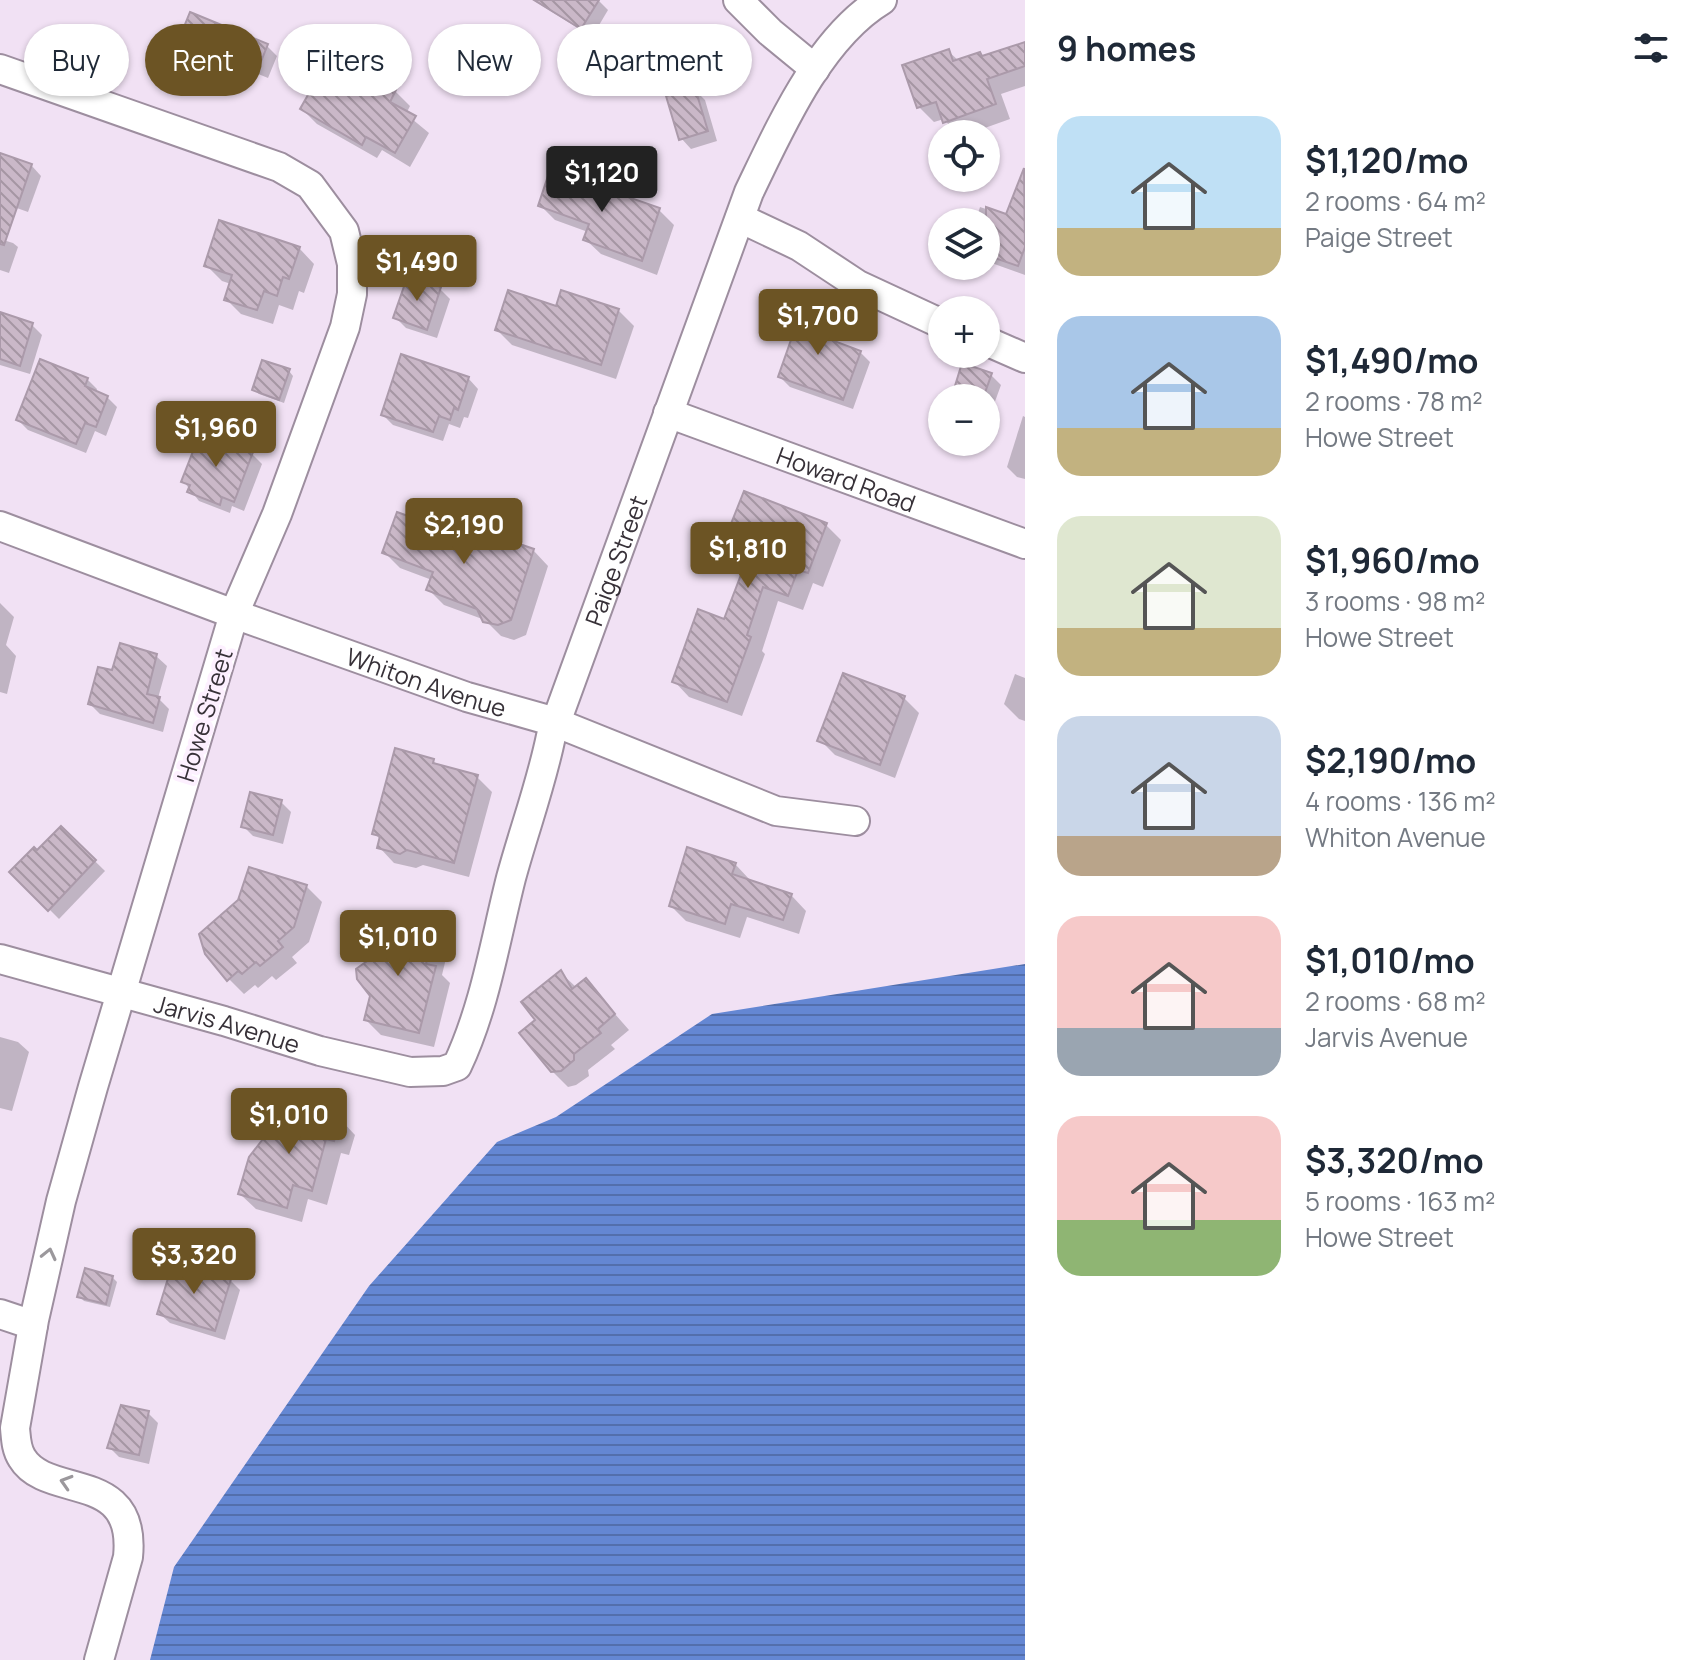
<!DOCTYPE html>
<html lang="en">
<head>
<meta charset="utf-8">
<style>
	:root { --surface:#fff; --page:#f2f2f3; --text:#1f2937; --muted:#747a83; --accent:#6c5424 }
	body { margin:0; font-family:Manrope,sans-serif; background:var(--page); color:var(--text); height:100vh; display:flex; flex-direction:column; font-size:30px; white-space:nowrap }
	* { box-sizing:border-box; margin:0 }
	p { font-size:26px; color:var(--muted) }
	.icon { flex:none; width:44px; height:44px; fill:none; stroke:currentColor; stroke-width:2; stroke-linecap:round; stroke-linejoin:round }
	.map { position:relative; flex:1; overflow:hidden }
	.drawer { display:flex; flex-direction:column; background:var(--surface); width:680px }
	.drawer>* { flex:none }
	.banner { position:absolute; left:24px; top:24px; width:760px; height:72px; display:flex; gap:16px }
	.buttons { position:absolute; left:928px; top:120px; display:grid; gap:16px }
	.buttons a { display:grid; place-items:center; width:72px; height:72px; border-radius:50%; background:var(--surface); box-shadow:0 2px 6px #0004; font-size:40px }
	.price { position:absolute; translate:-50% -68px; padding:0 18px; border-radius:8px; background:var(--accent); color:#fff; font-size:26px; line-height:52px; filter:drop-shadow(0 2px 4px #0008) }
	.price::after { content:''; position:absolute; left:50%; top:48px; width:24px; height:18px; margin-left:-12px; background:inherit; clip-path:polygon(0 0,100% 0,50% 100%) }
	.price.on { background:#222; color:#fff }
	ul { padding:0; list-style:none }
	li { display:flex; align-items:center; gap:24px; height:200px; padding:0 32px }
	li span { display:grid; place-items:center; flex:none; width:224px; height:160px; border-radius:24px; color:#555 }
	li>.icon { margin-inline-start:auto }
	span .icon { width:96px; height:96px; fill:#fffc; stroke-width:1 }
	li b { font-size:34px }
	h2 { display:flex; justify-content:space-between; align-items:center; height:96px; padding:0 32px; font-size:34px }
	.pill { padding:0 28px; border-radius:36px; background:var(--surface); box-shadow:0 2px 6px #0004; font-size:28px; line-height:72px }
	.pill.on { background:var(--accent); color:#fff }
	main { display:flex; flex:1; min-height:0 }
	.map>svg:first-child { display:block }
</style>
</head>
<body>
<main>
<div class="map">
<svg width="1025" height="1660" viewBox="0 0 1025 1660">
	<defs>
		<pattern id="water-rules" width="6" height="5" patternUnits="userSpaceOnUse" patternTransform="scale(2)"><rect width="6" height="5" fill="#6487d3"/><path d="M0 2.5h6" fill="none" stroke="#536fac"/></pattern>
		<pattern id="building-back-hatch" width="6" height="6" patternUnits="userSpaceOnUse" patternTransform="scale(2)"><rect width="6" height="6" fill="#cab8c8"/><path d="M-1 5l2 2M0 0l6 6M5-1l2 2" fill="none" stroke="#a596a3"/></pattern>
	</defs>
	<rect width="100%" height="100%" fill="#f1e1f4"/>
	<!-- water -->
	<path fill="url(#water-rules)" d="M1025,964V1660H150L174,1567L369,1286L497,1142L556,1117L712,1014Z"/>
	<!-- shadow -->
	<g fill="#0003">
		<path d="M533,0H598L608,10L592,37Z"/>
		<path d="M1025,44V86L1001,94L1010,119L968,134H957L944,119L934,122L919,107L948,51L959,61L983,58Z"/>
		<path d="M267,46L277,56L268,78L236,65L225,92L181,74L171,64Z"/>
		<path d="M674,48L684,58L694,89L705,100L717,141L691,149L681,138L668,96L656,87Z"/>
		<path d="M345,88L395,91L410,106L406,114L429,133L410,167L382,150L377,158L317,124L302,109Z"/>
		<path d="M0,155L31,165L41,176L28,212L0,202Z"/>
		<path d="M1023,187L1025,189V275L986,261V222H975L980,207L1007,216Z"/>
		<path d="M540,205L659,210L674,225L657,275L601,254L585,239L588,232L555,220Z"/>
		<path d="M0,239L13,243L18,247L9,273L0,270Z"/>
		<path d="M299,248L314,264L304,293L299,291L293,310L279,305L273,324L241,314L226,299L231,284L222,281L207,266Z"/>
		<path d="M440,289L450,299L437,338L406,328L396,318Z"/>
		<path d="M618,310L634,326L616,379L512,345L497,330Z"/>
		<path d="M826,313L836,323L829,342L860,352L870,362L853,409L790,387L780,377Z"/>
		<path d="M0,314L32,325L42,335L30,374L0,365Z"/>
		<path d="M289,371L293,376L284,403L259,394L254,390Z"/>
		<path d="M991,375L1001,385L993,407L986,405V398H965L956,389Z"/>
		<path d="M468,378L478,389L468,418L464,417L460,428L449,424L443,441L393,425L383,415Z"/>
		<path d="M87,379L97,389L96,393L107,397L117,407L106,436L95,431L86,453L28,430L18,420Z"/>
		<path d="M1023,416L1025,417V479L1017,477L1007,467Z"/>
		<path d="M252,454L262,464L244,511L232,506L230,513L199,501L184,482Z"/>
		<path d="M826,525L841,540L823,587L813,583L803,610L778,601L762,651L765,654L742,716L689,697L674,681L726,621L746,566L739,564L724,549Z"/>
		<path d="M533,550L548,566L526,635L514,640L501,636L485,620L444,605L429,590L432,580L400,568L384,552Z"/>
		<path d="M0,603L14,617L6,645L16,656L7,694L0,692Z"/>
		<path d="M156,656L167,666L158,698L169,709L163,732L100,714L90,704L113,673Z"/>
		<path d="M1015,674L1025,678V721L1019,719L1004,704Z"/>
		<path d="M904,698L919,713L895,778L835,755L820,740Z"/>
		<path d="M433,761L440,767L477,777L492,792L469,877L423,865L416,868L394,863L379,847L381,840L375,834Z"/>
		<path d="M281,802L291,812L283,844L253,836L243,826Z"/>
		<path d="M61,828L105,871L59,919L12,872Z"/>
		<path d="M735,864L750,880V882L791,895L806,911L799,934L747,917L740,938L686,921L671,906Z"/>
		<path d="M306,886L322,902L309,942L292,957L297,963L276,980L272,976L258,988L255,985L244,994L229,979Z"/>
		<path d="M433,935L448,950L442,975L450,983L434,1047L381,1035L366,1020L372,996V960L402,937Z"/>
		<path d="M561,973L577,988L586,981L629,1030L611,1045L615,1049L588,1070L589,1076L576,1085L568,1087L552,1071L538,1020Z"/>
		<path d="M0,1037L18,1042L29,1052L12,1111L0,1108Z"/>
		<path d="M340,1119L355,1135L349,1155L341,1153L327,1205L308,1199L302,1222L256,1209L240,1194Z"/>
		<path d="M112,1277L117,1282L110,1307L84,1301L79,1296Z"/>
		<path d="M230,1280L240,1290L225,1340L170,1323L159,1313Z"/>
		<path d="M148,1413L158,1423L149,1464L119,1457L109,1447Z"/>
	</g>
	<!-- building -->
	<g fill="url(#building-back-hatch)" stroke="#ab9aaa" stroke-width="2">
		<path d="M534,0H599L581,29Z"/>
		<path d="M190,12L268,44L258,69L226,56L214,83L169,64Z"/>
		<path d="M1025,42V66L987,79L996,104L943,123L936,102L917,108L902,65L949,49L953,61L980,52L982,56Z"/>
		<path d="M674,45L684,77L654,88L644,55Z"/>
		<path d="M355,66L396,90L390,102L416,116L395,153L366,137L362,145L300,109L321,72L345,85Z"/>
		<path d="M695,88L708,131L679,140L666,96Z"/>
		<path d="M0,153L32,164L4,245L0,244Z"/>
		<path d="M1024,168L1025,247L1018,266L986,255V207L1006,214Z"/>
		<path d="M550,170L660,208L642,261L583,240L589,224L538,206Z"/>
		<path d="M219,220L300,247L289,279L283,277L277,296L264,291L257,310L224,300L232,275L204,266Z"/>
		<path d="M408,275L441,287L427,330L393,318Z"/>
		<path d="M508,290L556,306L561,290L619,309L601,365L495,330Z"/>
		<path d="M804,303L827,311L818,335L861,351L843,400L778,377Z"/>
		<path d="M0,312L33,323L20,366L0,359Z"/>
		<path d="M401,354L469,377L458,410L454,408L450,420L439,416L433,432L381,415Z"/>
		<path d="M40,359L88,378L85,386L108,396L96,427L85,423L76,444L16,420Z"/>
		<path d="M262,360L290,369L279,400L252,390Z"/>
		<path d="M962,363L992,373L983,398L954,389Z"/>
		<path d="M201,431L253,452L234,502L222,497L220,505L187,492L190,485L181,482Z"/>
		<path d="M744,491L827,523L808,573L798,570L788,596L763,587L747,635L751,637L727,702L672,682L698,609L724,619L747,559L721,549Z"/>
		<path d="M397,512L484,544L487,533L534,549L511,620L498,625L483,622L477,609L426,590L433,572L382,553Z"/>
		<path d="M120,643L157,654L147,694L160,697L153,723L88,704L98,667L112,670Z"/>
		<path d="M843,673L905,696L880,765L817,741Z"/>
		<path d="M395,748L434,759L433,763L478,775L454,863L407,850L400,854L377,848L380,836L372,834Z"/>
		<path d="M250,792L282,800L273,835L241,827Z"/>
		<path d="M61,826L96,860L48,911L9,872L34,847L37,850Z"/>
		<path d="M687,847L736,863L732,874L792,894L783,920L731,904L725,924L669,906Z"/>
		<path d="M249,867L307,885L294,927L278,941L283,947L260,966L256,962L242,974L238,971L227,981L205,954L199,934L238,900Z"/>
		<path d="M403,925L434,933L426,964L436,966L419,1033L364,1020L370,996L357,979L356,969L370,959L377,929L401,935Z"/>
		<path d="M561,970L572,989L586,978L615,1014L598,1029L601,1033L574,1054V1060L561,1071L551,1072L519,1033L535,1020L521,1002Z"/>
		<path d="M290,1103L341,1118L334,1141L326,1139L312,1191L293,1185L287,1208L238,1194L249,1157L263,1139L280,1130Z"/>
		<path d="M173,1262L231,1279L215,1331L157,1314Z"/>
		<path d="M85,1268L113,1276L106,1304L77,1297Z"/>
		<path d="M121,1405L149,1411L139,1455L107,1448Z"/>
	</g>
	<g fill="none" stroke-linecap="round" stroke-linejoin="round">
		<defs>
			<g id="street">
				<path d="M738,0L770,32L815,69"/>
				<path d="M0,69L279,167L310,185L344,231L352,264V294L345,327L277,514L234,614L93,1087L61,1201L34,1320L15,1428C16,1438 16,1449 22,1458C47,1500 137,1468 128,1557L99,1660"/>
				<path d="M740,218L799,246L858,285L942,324"/>
				<path d="M986,341L1025,358"/>
				<path id="s1" d="M668,413L1025,544"/>
				<path id="s2" d="M0,526L234,614L467,697L552,721L776,811L855,821"/>
				<path id="s3" d="M0,959L224,1021L320,1051L410,1072L443,1071L457,1066C485,1007 495,941 511,878C524,830 541,785 551,736L749,192C780,128 819,38 882,0"/>
				<path d="M0,1314L33,1325"/>
			</g>
		</defs>
		<!-- street casing -->
		<use href="#street" stroke="#9d8e9f" stroke-width="32"/>
		<!-- street -->
		<use href="#street" stroke="#fff" stroke-width="28"/>
	</g>
	<!-- one-way arrows -->
	<defs><path id="oneway-chevron" d="M-2-3.5L2.5 0L-2 3.5" fill="none" stroke-width="1.6" stroke-linecap="round" stroke-linejoin="round" transform="scale(2)"/></defs>
	<g stroke="#9b989c">
		<use href="#oneway-chevron" transform="translate(49 1254) rotate(-77)"/>
		<use href="#oneway-chevron" transform="translate(66 1482) rotate(-163)"/>
	</g>
	<g text-anchor="middle" dominant-baseline="central" stroke-width="8" stroke-linejoin="round" paint-order="stroke">
		<!-- street labels -->
		<g font-size="24" fill="#373138" stroke="#fdf0ff">
			<text stroke="none"><textPath href="#s1" startOffset="190">Howard Road</textPath></text>
			<text stroke="none"><textPath href="#s3" startOffset="1004">Paige Street</textPath></text>
			<text stroke="none"><textPath href="#s2" startOffset="454">Whiton Avenue</textPath></text>
			<text transform="translate(204 715) rotate(-73)">Howe Street</text>
			<text stroke="none"><textPath href="#s3" startOffset="236">Jarvis Avenue</textPath></text>
		</g>
	</g>
</svg>
<div class="buttons">
<a><svg class="icon" aria-label="locate" viewBox="0 0 24 24"><circle cx="12" cy="12" r="6"/><path d="M12 2v4M12 18v4M2 12h4M18 12h4"/></svg></a>
<a><svg class="icon" aria-label="layers" viewBox="0 0 24 24"><path d="M12 4l9 5-9 5-9-5zM3 14l9 5 9-5"/></svg></a>
<a>+</a>
<a>−</a>
</div>
<b class="price on" style="left:602px;top:214px">$1,120</b>
<b class="price" style="left:417px;top:303px">$1,490</b>
<b class="price" style="left:818px;top:357px">$1,700</b>
<b class="price" style="left:216px;top:469px">$1,960</b>
<b class="price" style="left:464px;top:566px">$2,190</b>
<b class="price" style="left:748px;top:590px">$1,810</b>
<b class="price" style="left:398px;top:978px">$1,010</b>
<b class="price" style="left:289px;top:1156px">$1,010</b>
<b class="price" style="left:194px;top:1296px">$3,320</b>
<div class="banner">
<a class="pill">Buy</a>
<a class="pill on">Rent</a>
<a class="pill">Filters</a>
<a class="pill">New</a>
<a class="pill">Apartment</a>
</div>
</div>
<section class="drawer">
<h2>9 homes<svg class="icon" aria-label="filters" viewBox="0 0 24 24"><path d="M4 7h16M4 17h16"/><circle cx="9" cy="7" r="2"/><circle cx="15" cy="17" r="2"/></svg></h2>
<ul>
<li><span style="background:linear-gradient(#bfe0f5 70%,#c2b280 0)"><svg class="icon" aria-label="home" viewBox="0 0 24 24"><path d="M3 11l9-7 9 7M6 9v11h12V9"/></svg></span><div><b>$1,120/mo</b><p>2 rooms · 64 m²</p><p>Paige Street</p></div></li>
<li><span style="background:linear-gradient(#a9c7e8 70%,#c2b280 0)"><svg class="icon" aria-label="home" viewBox="0 0 24 24"><path d="M3 11l9-7 9 7M6 9v11h12V9"/></svg></span><div><b>$1,490/mo</b><p>2 rooms · 78 m²</p><p>Howe Street</p></div></li>
<li><span style="background:linear-gradient(#dfe7d0 70%,#c2b280 0)"><svg class="icon" aria-label="home" viewBox="0 0 24 24"><path d="M3 11l9-7 9 7M6 9v11h12V9"/></svg></span><div><b>$1,960/mo</b><p>3 rooms · 98 m²</p><p>Howe Street</p></div></li>
<li><span style="background:linear-gradient(#c9d6e8 75%,#b9a48a 0)"><svg class="icon" aria-label="home" viewBox="0 0 24 24"><path d="M3 11l9-7 9 7M6 9v11h12V9"/></svg></span><div><b>$2,190/mo</b><p>4 rooms · 136 m²</p><p>Whiton Avenue</p></div></li>
<li><span style="background:linear-gradient(#f6c9c9 70%,#9aa5b1 0)"><svg class="icon" aria-label="home" viewBox="0 0 24 24"><path d="M3 11l9-7 9 7M6 9v11h12V9"/></svg></span><div><b>$1,010/mo</b><p>2 rooms · 68 m²</p><p>Jarvis Avenue</p></div></li>
<li><span style="background:linear-gradient(#f6c9c9 65%,#8fb573 0)"><svg class="icon" aria-label="home" viewBox="0 0 24 24"><path d="M3 11l9-7 9 7M6 9v11h12V9"/></svg></span><div><b>$3,320/mo</b><p>5 rooms · 163 m²</p><p>Howe Street</p></div></li>
</ul>
</section>
</main>
</body>
</html>
